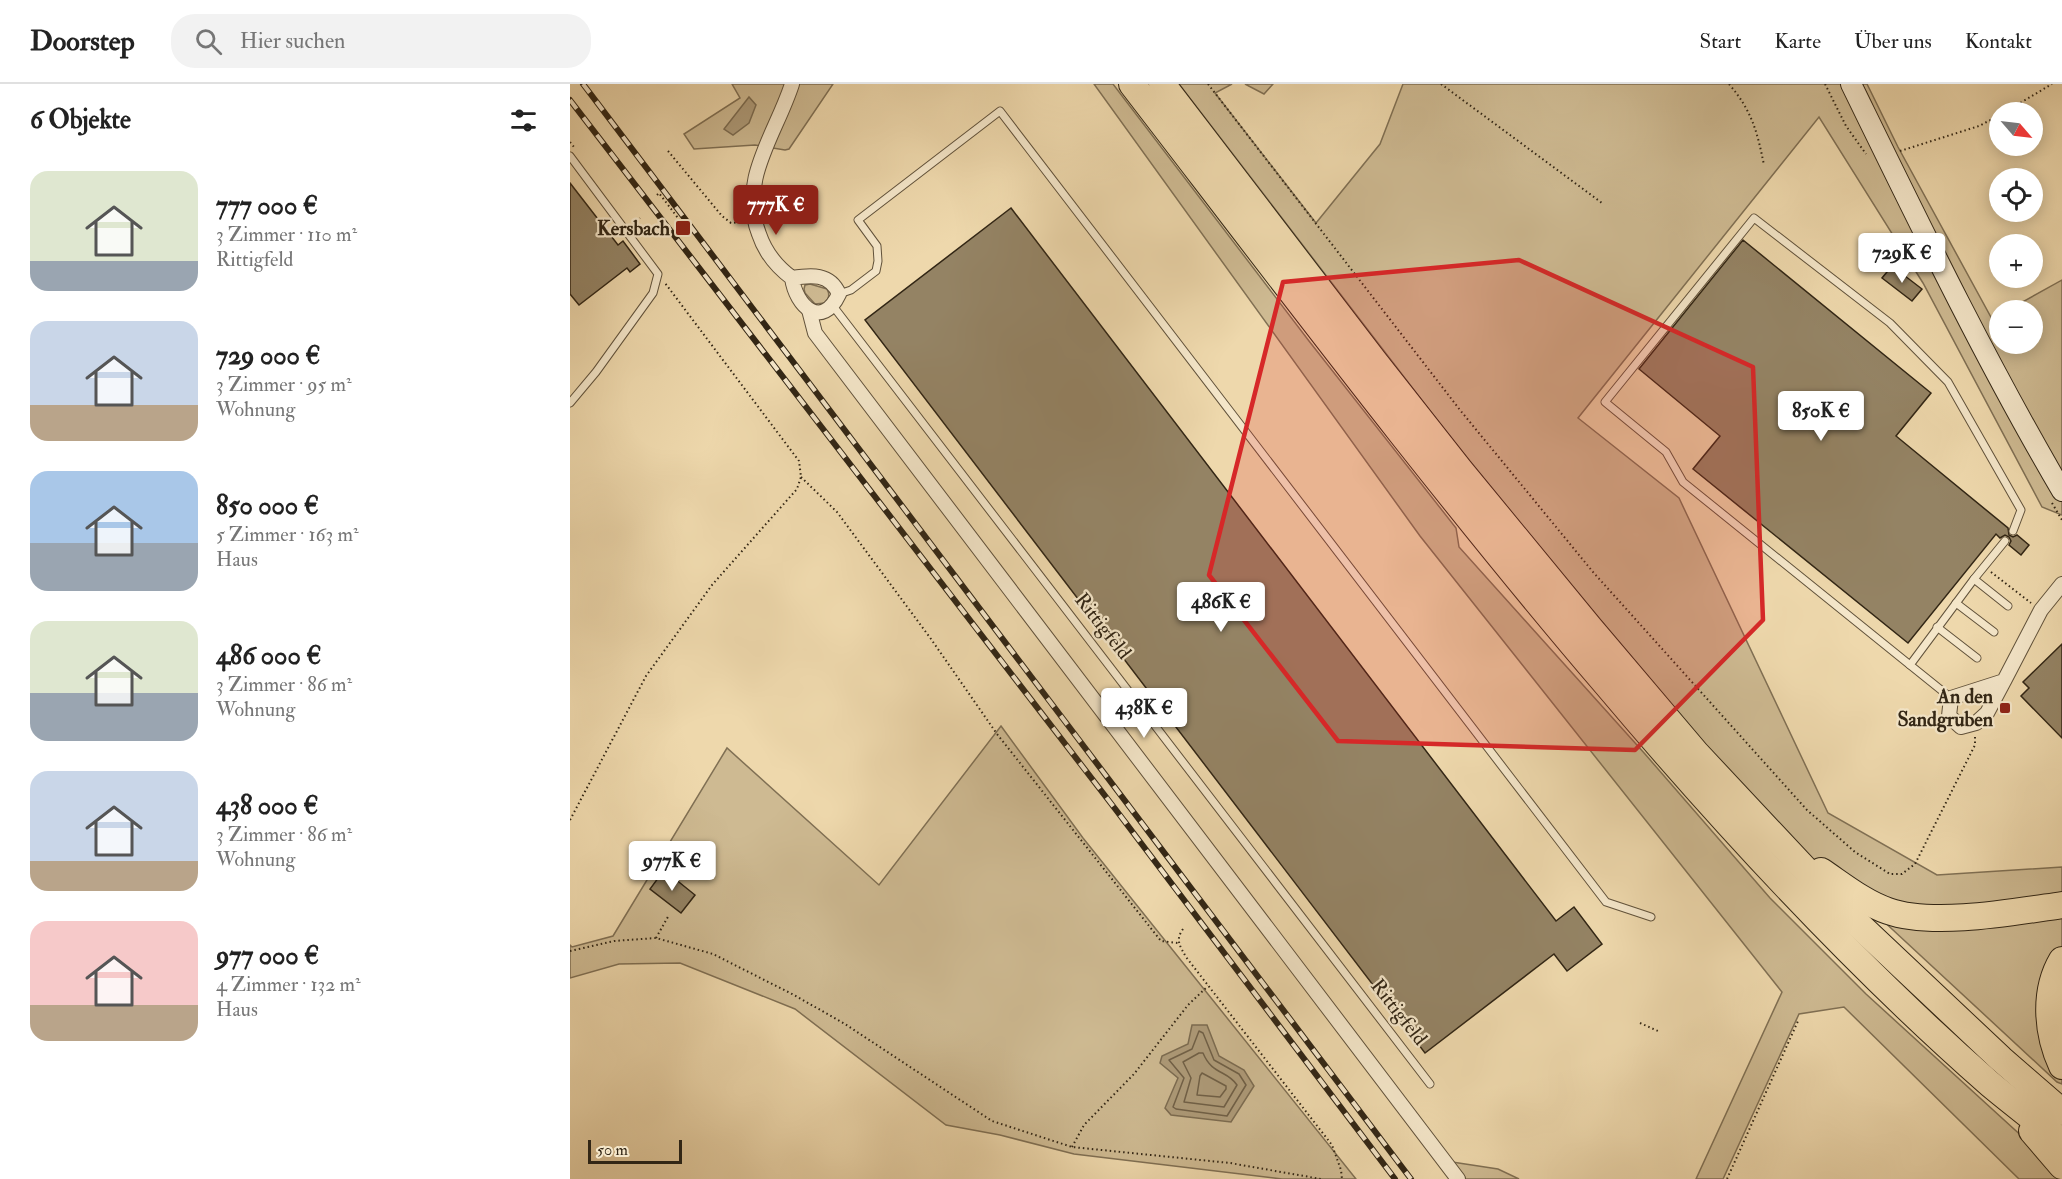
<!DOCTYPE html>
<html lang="de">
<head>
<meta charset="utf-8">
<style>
	:root { --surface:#fff; --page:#f2f2f2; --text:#222; --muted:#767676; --line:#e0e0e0; --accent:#8f2418 }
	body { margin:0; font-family:"IM FELL Double Pica",serif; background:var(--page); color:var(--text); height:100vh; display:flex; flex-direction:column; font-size:22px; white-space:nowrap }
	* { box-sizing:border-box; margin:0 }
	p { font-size:20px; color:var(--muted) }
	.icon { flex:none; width:33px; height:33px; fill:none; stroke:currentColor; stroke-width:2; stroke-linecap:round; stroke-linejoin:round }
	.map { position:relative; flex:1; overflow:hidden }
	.panel { display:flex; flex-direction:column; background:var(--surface); width:570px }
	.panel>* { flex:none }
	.needle { width:39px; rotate:118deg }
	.tools { position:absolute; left:1419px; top:18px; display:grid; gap:12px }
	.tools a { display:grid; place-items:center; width:54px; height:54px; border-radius:50%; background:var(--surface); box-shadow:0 3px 15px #0003; font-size:30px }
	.scale { position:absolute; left:18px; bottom:15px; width:94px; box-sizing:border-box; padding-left:6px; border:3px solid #322615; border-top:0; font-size:16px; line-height:21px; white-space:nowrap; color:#322615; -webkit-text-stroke:4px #f4e6c9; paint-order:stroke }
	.price { position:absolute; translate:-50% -51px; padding:0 14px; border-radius:6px; background:#fff; color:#222; font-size:20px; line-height:39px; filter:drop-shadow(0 2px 3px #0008) }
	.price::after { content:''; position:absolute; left:50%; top:36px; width:18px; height:14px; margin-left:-9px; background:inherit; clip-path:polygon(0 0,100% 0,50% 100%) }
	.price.on { background:var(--accent); color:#fff }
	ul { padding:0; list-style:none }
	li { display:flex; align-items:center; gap:18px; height:150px; padding:0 30px }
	li span { display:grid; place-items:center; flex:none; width:168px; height:120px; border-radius:18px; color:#555 }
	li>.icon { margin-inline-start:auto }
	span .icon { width:72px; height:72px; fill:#fffc; stroke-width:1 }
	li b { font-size:26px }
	h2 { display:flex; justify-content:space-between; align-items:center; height:72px; padding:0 30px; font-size:26px }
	header { display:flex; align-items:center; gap:36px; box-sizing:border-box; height:84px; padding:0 30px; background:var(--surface); border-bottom:2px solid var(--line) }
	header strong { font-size:28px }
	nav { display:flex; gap:33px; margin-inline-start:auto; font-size:21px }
	.search { width:420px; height:54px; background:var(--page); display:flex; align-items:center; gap:15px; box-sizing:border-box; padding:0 21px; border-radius:24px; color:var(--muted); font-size:22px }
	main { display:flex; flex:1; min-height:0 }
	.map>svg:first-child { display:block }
</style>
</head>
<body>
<header>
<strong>Doorstep</strong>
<div class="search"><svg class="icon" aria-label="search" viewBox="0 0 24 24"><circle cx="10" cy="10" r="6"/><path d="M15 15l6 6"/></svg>Hier suchen</div>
<nav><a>Start</a><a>Karte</a><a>Über uns</a><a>Kontakt</a></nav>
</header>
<main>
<section class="panel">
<h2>6 Objekte<svg class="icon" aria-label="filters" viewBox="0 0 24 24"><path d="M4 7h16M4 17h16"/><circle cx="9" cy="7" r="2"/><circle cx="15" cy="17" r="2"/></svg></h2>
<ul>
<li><span style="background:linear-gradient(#dfe7d0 75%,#9aa5b1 0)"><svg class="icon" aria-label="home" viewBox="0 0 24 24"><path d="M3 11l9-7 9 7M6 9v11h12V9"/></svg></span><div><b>777 000 €</b><p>3 Zimmer · 110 m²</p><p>Rittigfeld</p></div></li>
<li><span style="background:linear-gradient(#c9d6e8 70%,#b9a48a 0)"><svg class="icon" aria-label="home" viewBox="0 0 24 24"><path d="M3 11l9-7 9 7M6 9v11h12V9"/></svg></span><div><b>729 000 €</b><p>3 Zimmer · 95 m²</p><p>Wohnung</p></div></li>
<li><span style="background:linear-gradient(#a9c7e8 60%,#9aa5b1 0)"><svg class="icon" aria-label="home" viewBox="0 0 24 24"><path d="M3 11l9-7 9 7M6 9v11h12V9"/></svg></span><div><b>850 000 €</b><p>5 Zimmer · 163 m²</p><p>Haus</p></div></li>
<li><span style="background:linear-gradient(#dfe7d0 60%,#9aa5b1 0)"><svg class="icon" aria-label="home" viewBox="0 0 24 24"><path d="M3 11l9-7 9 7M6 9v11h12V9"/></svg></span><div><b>486 000 €</b><p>3 Zimmer · 86 m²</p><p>Wohnung</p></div></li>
<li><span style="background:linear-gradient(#c9d6e8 75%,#b9a48a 0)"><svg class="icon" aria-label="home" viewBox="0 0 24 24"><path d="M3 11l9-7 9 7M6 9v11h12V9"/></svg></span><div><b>438 000 €</b><p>3 Zimmer · 86 m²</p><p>Wohnung</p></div></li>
<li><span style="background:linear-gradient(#f6c9c9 70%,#b9a48a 0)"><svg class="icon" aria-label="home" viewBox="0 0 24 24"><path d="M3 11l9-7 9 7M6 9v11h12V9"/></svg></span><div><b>977 000 €</b><p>4 Zimmer · 132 m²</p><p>Haus</p></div></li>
</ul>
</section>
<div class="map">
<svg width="1492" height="1095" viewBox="0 0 1492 1095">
	<rect width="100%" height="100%" fill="#eed8ac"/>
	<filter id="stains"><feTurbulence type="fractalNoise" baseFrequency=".00333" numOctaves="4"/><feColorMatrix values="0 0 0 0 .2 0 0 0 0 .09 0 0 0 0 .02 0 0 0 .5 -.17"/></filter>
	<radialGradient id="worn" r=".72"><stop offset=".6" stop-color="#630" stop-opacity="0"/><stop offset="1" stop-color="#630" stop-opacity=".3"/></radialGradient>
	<!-- green -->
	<g fill="#ceba92" stroke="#807054" stroke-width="1.5">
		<path d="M162,0H263L219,65L215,66L185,61L124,65L114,50L170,14Z"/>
		<path d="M524,0H543L739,257L886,444L889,463L1075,670L1200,814L1296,910L1456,1056L1491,1095H1449L1274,923L1229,930L1153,1095H1126L1212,908L850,452Z"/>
		<path d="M609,0H662L645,9L746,139L810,60L833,0H1297L1328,63L1422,235L1429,231L1430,260H1462V226H1438L1492,196V431L1472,423L1353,199L1249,33L1008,334L1109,414L1258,729L1367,791L1492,783V1000L1487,998L1309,833L1230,766L1132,657L927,414Z"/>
		<path d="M675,0H703L694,10Z"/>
		<path d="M240,200L257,205C260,210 259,215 255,219L245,220L235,209L234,205L235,201Z"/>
		<path d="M431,642L513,754L786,1095H712L504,1070L430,1051L376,1041L225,925L110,879L49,880L0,894V861L2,863L43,852L157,664L309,801Z"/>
		<path d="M869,1076L928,1085L949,1095H882Z"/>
	</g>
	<!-- water -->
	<g fill="#ae9b79" stroke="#7c6c51" stroke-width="1.5">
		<path d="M179,13L186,21L179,39L163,51L154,45Z"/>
		<path d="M622,941H637L649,972L674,986L684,1002L661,1038L601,1031L595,1024L608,994L590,979L592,972L618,960Z"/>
	</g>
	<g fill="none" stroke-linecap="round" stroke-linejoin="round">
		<!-- shore -->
		<g stroke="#706047" stroke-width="1.5">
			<path d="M629,947L633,949L644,976L669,990L676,1001L657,1032L606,1025L603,1023L614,994L599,976L622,965Z"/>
			<path d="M629,969H633C642,991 657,986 667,1001L654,1023L614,1018L621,994L613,978Z"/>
			<path d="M632,989L656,1002V1005L650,1013L627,1011L630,992Z"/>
		</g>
	</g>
	<!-- building -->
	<g fill="#948364" stroke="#322615" stroke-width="1.5">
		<path d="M0,99L48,161L53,157L70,180L60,188L57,184L9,221L0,210Z"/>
		<path d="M441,124L986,837L1004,823L1032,860L997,887L984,870L855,969L295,236Z"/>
		<path d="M1173,156L1361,309L1326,352L1438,444L1439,451L1443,453L1447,451L1459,461L1451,471L1439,461L1441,457L1439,453L1435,451L1430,454L1426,450L1338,559L1123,385L1150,352L1069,285Z"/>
		<path d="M1322,182L1352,205L1342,217L1312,194Z"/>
		<path d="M1492,560V654L1451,612L1459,604L1453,598Z"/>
		<path d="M94,786L125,811L111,829L80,805Z"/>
	</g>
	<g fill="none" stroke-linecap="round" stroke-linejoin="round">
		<defs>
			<g id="service">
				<path d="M0,72L88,190L83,209L26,288L0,319"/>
				<path d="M269,210L281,206L306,187L308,177L307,162L288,136L430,27L1036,818L1081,833"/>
				<path d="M263,222L860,1000"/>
				<path d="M1404,495L1438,522"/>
				<path d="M1386,519L1424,548"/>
				<path d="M1367,543L1407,574"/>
				<path d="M1340,581L1113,398L1096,368L1035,318L1184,134L1320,239L1378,298L1451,426L1443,447"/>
				<path d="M1381,614L1340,581L1404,495L1435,457"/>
			</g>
			<g id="minor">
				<path d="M222,194C241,191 260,189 269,210C252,246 226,223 222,194C207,183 195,168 189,150C168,96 206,50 222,0"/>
				<path d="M239,226L245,249L888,1095"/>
				<path d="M1434,597L1417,629L1406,639L1391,643L1379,632L1381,614L1434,597L1471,526L1492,500"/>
			</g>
			<path id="secondary" d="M1281,0C1348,137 1415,276 1492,407"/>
			<g id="motorway">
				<path d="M562,0C718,203 871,407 1037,601C1155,741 1282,879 1420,1000C1444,1020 1468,1038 1492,1058"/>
				<path d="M592,0L804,277L890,386L1020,544L1126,669L1275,828L1431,975L1492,1028"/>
				<path d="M1251,787C1272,801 1294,819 1318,827C1363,843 1444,828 1492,821"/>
				<path d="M1492,876C1473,908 1477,950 1492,982"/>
				<path d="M1462,1047L1492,1082"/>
			</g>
		</defs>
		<!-- service casing -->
		<use href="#service" stroke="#61523b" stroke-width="9"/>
		<!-- minor casing -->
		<use href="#minor" stroke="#61523b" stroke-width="16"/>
		<!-- secondary casing -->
		<use href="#secondary" stroke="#322615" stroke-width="22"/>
		<!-- motorway casing -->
		<use href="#motorway" stroke="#322615" stroke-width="28"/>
		<!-- path -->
		<g stroke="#322615" stroke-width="2" stroke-dasharray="1.5 3" stroke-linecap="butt">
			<path d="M638,0L890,326L1023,488L1237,726L1285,768L1320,790H1332L1345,780L1405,661V651"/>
			<path d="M871,0L1032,119"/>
			<path d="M1159,0C1182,27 1187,47 1194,81"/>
			<path d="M1255,0L1276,42L1296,70"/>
			<path d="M1435,28L1482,0"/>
			<path d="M0,58L4,63"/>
			<path d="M98,67L152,132L161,139L173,138"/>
			<path d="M1330,67L1409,42L1430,31"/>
			<path d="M87,111L89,109L114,142"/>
			<path d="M63,140L70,134"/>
			<path d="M105,148L115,140"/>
			<path d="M231,393L267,428L361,555L427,650L591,857L608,859"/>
			<path d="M1482,419L1492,436"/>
			<path d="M1421,488L1461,519"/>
			<path d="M0,736L76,592L142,501L227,405L231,393L229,377L95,199"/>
			<path d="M613,845C605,856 610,862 616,873L762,1061L771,1086L772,1095"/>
			<path d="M86,854L99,831"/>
			<path d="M0,867L44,857L86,854L143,870L224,911L275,940L422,1037L502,1063L660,1079L751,1095"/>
			<path d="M1070,939L1088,947"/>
			<path d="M502,1063L514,1041L564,990L618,921L638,902"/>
			<path d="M1157,1095L1228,937"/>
		</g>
		<!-- service -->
		<use href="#service" stroke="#f4e6c9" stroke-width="7"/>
		<!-- minor -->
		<use href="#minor" stroke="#f4e6c9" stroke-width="14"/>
		<!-- secondary -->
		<use href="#secondary" stroke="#f4e6c9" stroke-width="20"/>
		<!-- motorway -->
		<use href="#motorway" stroke="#eed8ac" stroke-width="26"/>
		<defs>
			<g id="rail">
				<path d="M13,0L841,1095"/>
				<path d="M0,16L546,726L825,1095"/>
			</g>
		</defs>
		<!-- rail casing -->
		<use href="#rail" stroke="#322615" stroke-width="6"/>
		<!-- rail -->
		<use href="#rail" stroke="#f4e6c9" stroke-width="4" stroke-dasharray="11" stroke-linecap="butt"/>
	</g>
	<!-- marked area -->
	<path fill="#d62828" fill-opacity="0.2" stroke="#d62828" stroke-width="4.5" stroke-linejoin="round" d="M949,176L1183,283L1193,536L1065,666L768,657L639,491L713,198Z"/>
	<!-- markers -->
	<g fill="#8f2418" stroke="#f4e6c9" stroke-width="2">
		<rect x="105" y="136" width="16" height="16" rx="3"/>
		<rect x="1429" y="618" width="12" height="12" rx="3"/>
	</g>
	<g text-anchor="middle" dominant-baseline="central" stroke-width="4.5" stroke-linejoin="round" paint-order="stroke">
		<!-- poi labels -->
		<g font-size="20" font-weight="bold" fill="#322615" stroke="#f4e6c9" text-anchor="end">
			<text x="100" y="144">Kersbach</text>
			<text x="1423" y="612">An den<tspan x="1423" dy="23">Sandgruben</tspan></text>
		</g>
		<!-- street labels -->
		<g font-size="20" fill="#322615" stroke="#f4e6c9">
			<text transform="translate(533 542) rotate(52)">Rittigfeld</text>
			<text transform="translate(829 928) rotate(52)">Rittigfeld</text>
		</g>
	</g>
	<rect width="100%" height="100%" filter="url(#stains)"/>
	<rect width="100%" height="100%" fill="url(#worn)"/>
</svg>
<div class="tools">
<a><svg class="needle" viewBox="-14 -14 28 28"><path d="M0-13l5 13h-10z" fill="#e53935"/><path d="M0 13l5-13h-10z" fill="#767676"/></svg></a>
<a><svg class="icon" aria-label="locate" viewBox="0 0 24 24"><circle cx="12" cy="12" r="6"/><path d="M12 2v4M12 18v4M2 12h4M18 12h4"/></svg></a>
<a>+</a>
<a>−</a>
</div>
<div class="scale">50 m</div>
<b class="price on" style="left:206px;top:152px">777K €</b>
<b class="price" style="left:1332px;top:200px">729K €</b>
<b class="price" style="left:1251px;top:358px">850K €</b>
<b class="price" style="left:651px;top:549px">486K €</b>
<b class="price" style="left:574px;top:655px">438K €</b>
<b class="price" style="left:102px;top:808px">977K €</b>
</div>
</main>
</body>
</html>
